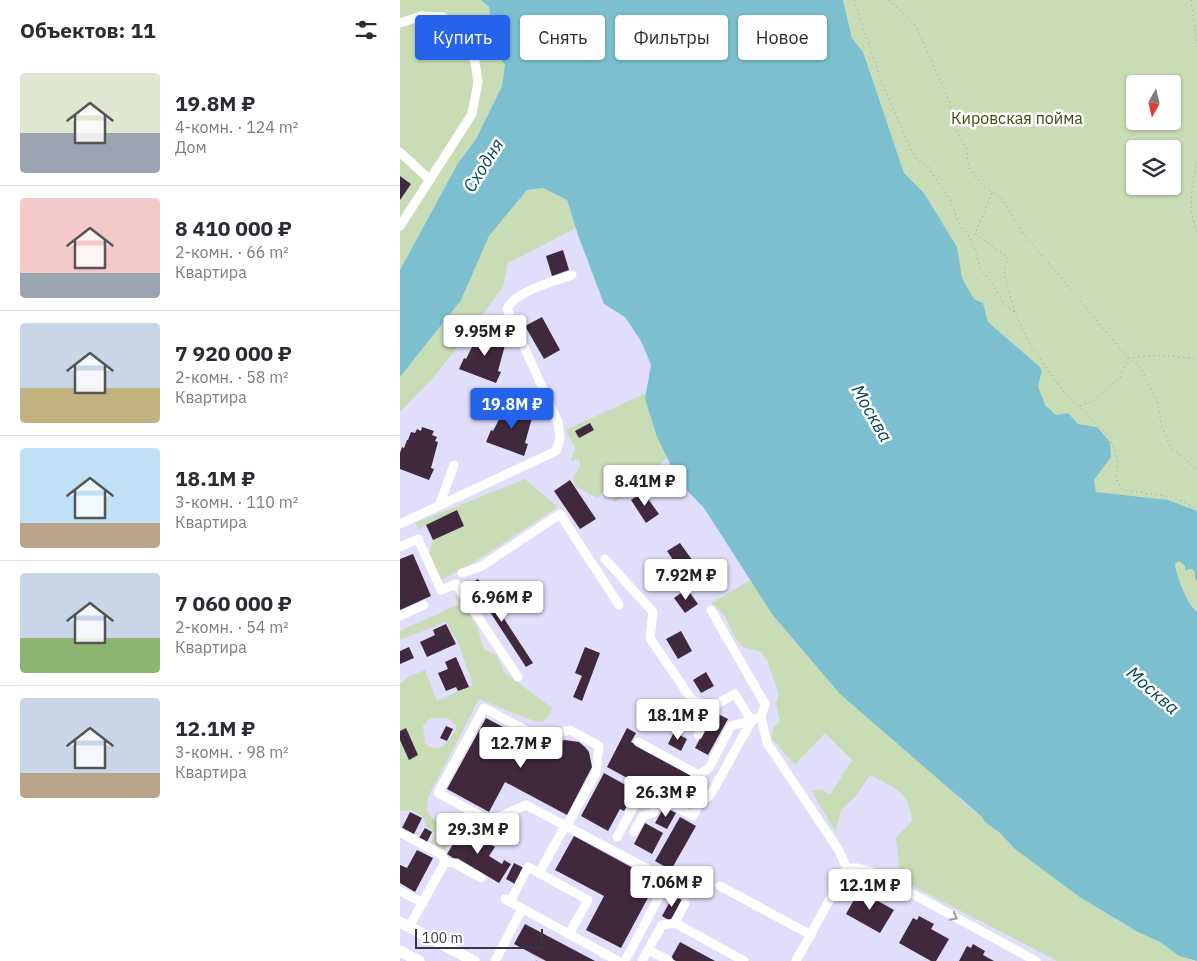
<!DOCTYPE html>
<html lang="ru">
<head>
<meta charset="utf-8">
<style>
	:root { --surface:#fff; --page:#f2f2f3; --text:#2b2b33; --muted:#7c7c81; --line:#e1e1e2; --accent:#2563eb }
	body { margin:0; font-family:"IBM Plex Sans",sans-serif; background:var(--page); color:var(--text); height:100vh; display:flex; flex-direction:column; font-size:19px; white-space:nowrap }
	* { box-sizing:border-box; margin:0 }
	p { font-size:16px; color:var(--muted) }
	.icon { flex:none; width:28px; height:28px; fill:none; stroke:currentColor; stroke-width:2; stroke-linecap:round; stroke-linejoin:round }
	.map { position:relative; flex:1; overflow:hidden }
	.side { display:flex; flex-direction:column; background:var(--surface); width:400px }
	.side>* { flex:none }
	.hud { position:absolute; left:15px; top:15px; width:475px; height:45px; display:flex; gap:10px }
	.needle { width:32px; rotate:188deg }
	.buttons { position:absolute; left:726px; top:75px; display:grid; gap:10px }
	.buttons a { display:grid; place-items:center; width:55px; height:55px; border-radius:5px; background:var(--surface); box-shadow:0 1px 4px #0004; font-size:25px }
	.scale { position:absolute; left:15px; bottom:12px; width:128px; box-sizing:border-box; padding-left:5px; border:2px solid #363543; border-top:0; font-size:14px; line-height:18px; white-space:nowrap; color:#363543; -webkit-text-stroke:4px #fff; paint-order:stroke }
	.price { position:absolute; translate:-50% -42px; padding:0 11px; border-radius:5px; background:#fff; color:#222; font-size:16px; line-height:32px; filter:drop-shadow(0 1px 2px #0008) }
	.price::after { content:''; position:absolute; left:50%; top:30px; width:15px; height:11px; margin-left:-8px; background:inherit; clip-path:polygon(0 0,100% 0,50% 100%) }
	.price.on { background:var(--accent); color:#fff }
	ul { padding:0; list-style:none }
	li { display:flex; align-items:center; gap:15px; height:125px; padding:0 20px }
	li+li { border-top:1px solid var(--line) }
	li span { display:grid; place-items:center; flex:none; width:140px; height:100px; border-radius:5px; color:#555 }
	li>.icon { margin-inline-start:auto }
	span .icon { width:60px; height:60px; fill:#fffc; stroke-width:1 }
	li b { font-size:21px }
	h2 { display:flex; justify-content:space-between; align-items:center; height:60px; padding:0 20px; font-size:21px }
	.pill { padding:0 18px; border-radius:5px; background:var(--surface); box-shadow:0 1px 4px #0004; font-size:18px; line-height:45px }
	.pill.on { background:var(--accent); color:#fff }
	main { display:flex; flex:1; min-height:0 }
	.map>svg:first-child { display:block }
</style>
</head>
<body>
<main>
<section class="side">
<h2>Объектов: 11<svg class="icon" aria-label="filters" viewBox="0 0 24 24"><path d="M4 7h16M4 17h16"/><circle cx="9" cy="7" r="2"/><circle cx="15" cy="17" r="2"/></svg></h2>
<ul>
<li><span style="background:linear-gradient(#dfe7d0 60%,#9aa5b1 0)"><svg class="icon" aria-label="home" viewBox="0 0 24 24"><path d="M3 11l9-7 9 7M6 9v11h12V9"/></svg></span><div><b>19.8M ₽</b><p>4-комн. · 124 m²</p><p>Дом</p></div></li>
<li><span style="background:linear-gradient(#f6c9c9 75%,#9aa5b1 0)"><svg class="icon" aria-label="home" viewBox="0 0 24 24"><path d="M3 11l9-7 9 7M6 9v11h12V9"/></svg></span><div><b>8 410 000 ₽</b><p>2-комн. · 66 m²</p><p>Квартира</p></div></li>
<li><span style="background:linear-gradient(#c9d6e8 65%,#c2b280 0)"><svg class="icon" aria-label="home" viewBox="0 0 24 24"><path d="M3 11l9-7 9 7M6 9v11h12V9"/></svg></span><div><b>7 920 000 ₽</b><p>2-комн. · 58 m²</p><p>Квартира</p></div></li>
<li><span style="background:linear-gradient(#bfe0f5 75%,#b9a48a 0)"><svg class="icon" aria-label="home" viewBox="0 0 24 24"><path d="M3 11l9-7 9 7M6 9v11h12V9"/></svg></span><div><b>18.1M ₽</b><p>3-комн. · 110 m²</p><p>Квартира</p></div></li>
<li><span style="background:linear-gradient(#c9d6e8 65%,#8fb573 0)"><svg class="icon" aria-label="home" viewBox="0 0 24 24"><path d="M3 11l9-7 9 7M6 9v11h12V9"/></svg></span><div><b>7 060 000 ₽</b><p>2-комн. · 54 m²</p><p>Квартира</p></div></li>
<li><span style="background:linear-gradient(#c9d6e8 75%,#b9a48a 0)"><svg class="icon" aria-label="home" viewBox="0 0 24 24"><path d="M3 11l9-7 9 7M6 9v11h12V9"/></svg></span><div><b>12.1M ₽</b><p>3-комн. · 98 m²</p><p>Квартира</p></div></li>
</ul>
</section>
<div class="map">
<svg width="797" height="961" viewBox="0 0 797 961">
	<rect width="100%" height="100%" fill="#e1defb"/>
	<!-- green -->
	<g fill="#c8dcb6" fill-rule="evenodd">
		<path d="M0,0H81L89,7L94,47L105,65L102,86L76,139L58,163L0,270Z"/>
		<path d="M443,0H797V527L696,492L694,480L708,461L697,427L678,424L668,413L656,415L645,405L638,386L642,371L639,366L588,322L583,303L574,299L562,278L557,247L524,193L504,173L463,52L452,38ZM735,84H772V121H735ZM735,149H772V186H735Z"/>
		<path d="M143,188L167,200L176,228L108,263L103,287L62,342L32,379L0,412V377L61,300L89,236L127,190Z"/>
		<path d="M246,393L245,399L257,437L267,458L216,502L212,501L222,488L212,478L198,498L175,486L173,477L180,467L179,459L171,461L175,448L166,430Z"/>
		<path d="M125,479L158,507L71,564L40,581L29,554L33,540L64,526L57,511L26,525L20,529L15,523Z"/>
		<path d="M779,561L795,572V578L797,581V612C787,602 777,578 775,564Z"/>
		<path d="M350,580L373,614L564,803L582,817L585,822L600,833L615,849L681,898L723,924L760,942L779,956L794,961H657L501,880L496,838L512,821C509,790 494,788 470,775L455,797L441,810L435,832L412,791L422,789L430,795L452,760L425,733L395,765L371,738L373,728L380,721L376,703L379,694L367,660L361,652L343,647L336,639L324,615L312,603Z"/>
		<path d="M54,595L61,597L78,629L84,650L97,655L104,672L152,708L147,718L142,722L134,721L79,699L28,797L27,811L33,819L44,828L51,822L58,828L45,850L31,843L35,833L26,825L23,817L11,810L1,811L0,810V684L8,677L25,670L37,701L73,685L58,642L46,622L0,640V631L59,604ZM30,718H48L57,727C49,741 42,755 25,744L23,726Z"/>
	</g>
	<!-- water -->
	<path fill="#7cc0cf" d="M81,0H443L452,38L463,52L504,173L524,193L557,247L562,278L574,299L583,303L588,322L639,366L642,371L638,386L645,405L656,415L668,413L678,424L697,427L710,442L711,457L694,480L696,492L768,500L797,511V581L795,578V572L792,569L785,570V566L779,561L775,564C777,578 787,603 797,612V961L779,956L760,942L736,931L681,898L615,849L600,833L585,822L582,817L440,694L372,614L304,508L279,482L257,437L245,399L251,365L241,341L225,317L204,304L178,235L167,200L143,188L127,190L89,236L61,300L0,377V270L58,163L76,139L102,86L105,65L94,47L89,7Z"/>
	<!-- building -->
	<g fill="#40283d">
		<path d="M0,176L11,184L0,200Z"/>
		<path d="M163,250L169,270L152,276L146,256Z"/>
		<path d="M142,317L160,350L144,359L125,326Z"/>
		<path d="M89,330L101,334L99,338L103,340L102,344L105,345L98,371L101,372L96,383L59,369L64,358L66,359L78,335L82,337L83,332L88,334Z"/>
		<path d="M116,402L128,407L126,411L131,412L129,417L132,418L125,443L128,444L124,456L86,442L91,430L93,431L105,408L109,409L111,405L115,406Z"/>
		<path d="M190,423L194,430L179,438L175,431Z"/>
		<path d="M22,427L34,431L32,435L37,437L35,441L38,442L31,468L34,469L29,480L0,469V453L2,447L4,448L7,440H8L11,432L15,433L17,429L21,431Z"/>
		<path d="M170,480L196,519L180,529L154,491Z"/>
		<path d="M243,492L259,514L246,523L231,500Z"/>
		<path d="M57,510L64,526L33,540L26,525Z"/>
		<path d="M280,543L295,564L282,573L267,551Z"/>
		<path d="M13,554L31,596L0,610V559Z"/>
		<path d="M78,579L133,663L126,667L71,583Z"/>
		<path d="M287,589L298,604L285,613L274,598Z"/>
		<path d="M46,624L56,644L27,657L20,642L35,635L33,630Z"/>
		<path d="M281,631L292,651L278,659L266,639Z"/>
		<path d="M9,647L14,658L0,664V651Z"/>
		<path d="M185,647L200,653L182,701L173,697L182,676L175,673Z"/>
		<path d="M56,657L69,687L58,691L56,687L46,691L38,673L48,669L45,662Z"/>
		<path d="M306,672L314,686L301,693L293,680Z"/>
		<path d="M314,712L328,719L308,755L295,748Z"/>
		<path d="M86,718L148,751L158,742L165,740L179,742L185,747L189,752L192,767L167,815L105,782L89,812L47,789Z"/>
		<path d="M46,726L53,729L47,741L40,738Z"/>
		<path d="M6,728L18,755L9,760L0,740V731Z"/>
		<path d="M227,728L236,733L231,742L291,774L275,804L207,767Z"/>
		<path d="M274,732L287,739L281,751L268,744Z"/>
		<path d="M204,773L231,788L224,801L228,804L224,811L220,809L208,831L181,816Z"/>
		<path d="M293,778L302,783L295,796L286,792Z"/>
		<path d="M264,807L276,813L267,829L255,823Z"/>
		<path d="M10,812L22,818L14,834L2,828Z"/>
		<path d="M280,817L296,826L271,870L255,861Z"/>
		<path d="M245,823L263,833L252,854L234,844Z"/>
		<path d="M25,828L32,832L27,842L19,838Z"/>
		<path d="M63,828L95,847L89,856L102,864L104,860L111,864L99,883L57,858L56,860L47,854Z"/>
		<path d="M174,836L257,881L221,948L186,930L204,896L155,870Z"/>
		<path d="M17,850L33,858L15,892L0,883V865L7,868Z"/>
		<path d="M114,863L124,868L115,884L106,879Z"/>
		<path d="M460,889L468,894L470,890L481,896L478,901L494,910L480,933L446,914Z"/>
		<path d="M273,896L282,900L270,921L262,916Z"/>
		<path d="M519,916L534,924L531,929L549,939L536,961H531L499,943L513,918L517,920Z"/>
		<path d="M125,924L195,961H146L114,944Z"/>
		<path d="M280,942L315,961H276L271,958Z"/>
		<path d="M573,944L585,951L583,955L594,961H559L567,946L571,948Z"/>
	</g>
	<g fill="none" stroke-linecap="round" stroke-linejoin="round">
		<!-- path -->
		<g stroke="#9b99b0" stroke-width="1" stroke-dasharray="1 4" stroke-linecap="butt">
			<path d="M454,0L481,80L506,139L516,159L528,167L550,200L560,226L569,236L575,249L580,268L592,283L605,305L614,312"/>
			<path d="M489,0L516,26L549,100L558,134L566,148L569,168L584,187L602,198L622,232L728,358L761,355L797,359"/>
			<path d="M791,0L797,44"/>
			<path d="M797,162C792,184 787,210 797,232"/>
			<path d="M592,193L575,234L608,257L604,273L615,313L629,343L662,390L710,437L718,462L716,479L723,490L772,497L797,508"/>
			<path d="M680,406L693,401L720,378L728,358L739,365L758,403L761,424L771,448L797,469"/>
			<path d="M136,961L138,957"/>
		</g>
		<!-- minor -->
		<g stroke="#fff" stroke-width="9">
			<path d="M0,23L21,16L43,17L59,31L75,62L78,82L72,114L0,226"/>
			<path d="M0,152L30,180"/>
			<path d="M39,506L54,465"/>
			<path d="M0,524L156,451L160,439L158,422L107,309C114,292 154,281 172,275"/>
			<path d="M0,547L18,539L41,590L56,584L118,677"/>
			<path d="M205,559L253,612L250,638L292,700L313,706"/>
			<path d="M62,573L80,567L160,514L219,605"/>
			<path d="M311,610L365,704L361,717"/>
			<path d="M0,616L24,605"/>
			<path d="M361,717L367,743L438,849L447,868"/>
			<path d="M298,735L313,706L335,694L351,720"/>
			<path d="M238,742L299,775L309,768L331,726L352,720"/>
			<path d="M166,827L196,773L199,746L170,730L140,738L84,708L38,793L90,821L126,805L263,877V889L225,961"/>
			<path d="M0,832L42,855L45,862L9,927"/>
			<path d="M234,832L243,816L253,813L261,799"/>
			<path d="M217,837L243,789L293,816L300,803L311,794L352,720L361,717"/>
			<path d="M45,862L55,863L81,878"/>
			<path d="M447,868H458L472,872L636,961"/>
			<path d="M139,873L188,900L169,934"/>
			<path d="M320,886L411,935"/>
			<path d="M0,891L23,903"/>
			<path d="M105,899L218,961"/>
			<path d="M110,902L128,867L139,873L165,826"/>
			<path d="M285,903L275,923L344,961"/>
			<path d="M249,950L269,961"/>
			<path d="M95,961L122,909"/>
			<path d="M242,961L262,925L275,923"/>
			<path d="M396,961L447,868"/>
		</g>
		<!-- major -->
		<g stroke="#fff" stroke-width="11">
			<path d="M0,922L74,961"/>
			<path d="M0,951L19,961"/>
		</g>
	</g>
	<!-- one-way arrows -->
	<defs><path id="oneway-chevron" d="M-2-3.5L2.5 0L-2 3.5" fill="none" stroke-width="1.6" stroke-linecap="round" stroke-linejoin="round" transform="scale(1.25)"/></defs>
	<use stroke="#9a9aa1" href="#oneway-chevron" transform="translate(554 917) rotate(28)"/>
	<g text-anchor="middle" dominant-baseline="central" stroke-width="5" stroke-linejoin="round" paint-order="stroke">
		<!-- park labels -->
		<g font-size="16" fill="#325006" stroke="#fff">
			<text x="617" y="118">Кировская пойма</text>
		</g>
		<!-- water labels -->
		<g font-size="18" font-style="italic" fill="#054551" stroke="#fff">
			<text transform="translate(83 165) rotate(-58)">Сходня</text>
			<text transform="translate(472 413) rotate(60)">Москва</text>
			<text transform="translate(753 690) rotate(41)">Москва</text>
		</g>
	</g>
</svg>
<div class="buttons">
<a><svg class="needle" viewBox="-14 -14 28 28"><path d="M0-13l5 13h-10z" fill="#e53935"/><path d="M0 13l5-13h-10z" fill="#7c7c81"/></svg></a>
<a><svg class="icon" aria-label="layers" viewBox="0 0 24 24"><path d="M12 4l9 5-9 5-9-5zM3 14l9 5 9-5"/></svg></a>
</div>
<div class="scale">100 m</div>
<b class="price" style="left:85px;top:357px">9.95M ₽</b>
<b class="price on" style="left:112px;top:430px">19.8M ₽</b>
<b class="price" style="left:245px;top:507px">8.41M ₽</b>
<b class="price" style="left:286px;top:601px">7.92M ₽</b>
<b class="price" style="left:102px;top:623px">6.96M ₽</b>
<b class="price" style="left:278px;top:741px">18.1M ₽</b>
<b class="price" style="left:121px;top:769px">12.7M ₽</b>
<b class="price" style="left:266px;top:818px">26.3M ₽</b>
<b class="price" style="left:78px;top:855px">29.3M ₽</b>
<b class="price" style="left:272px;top:908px">7.06M ₽</b>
<b class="price" style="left:470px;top:911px">12.1M ₽</b>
<div class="hud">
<a class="pill on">Купить</a>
<a class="pill">Снять</a>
<a class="pill">Фильтры</a>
<a class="pill">Новое</a>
</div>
</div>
</main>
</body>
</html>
